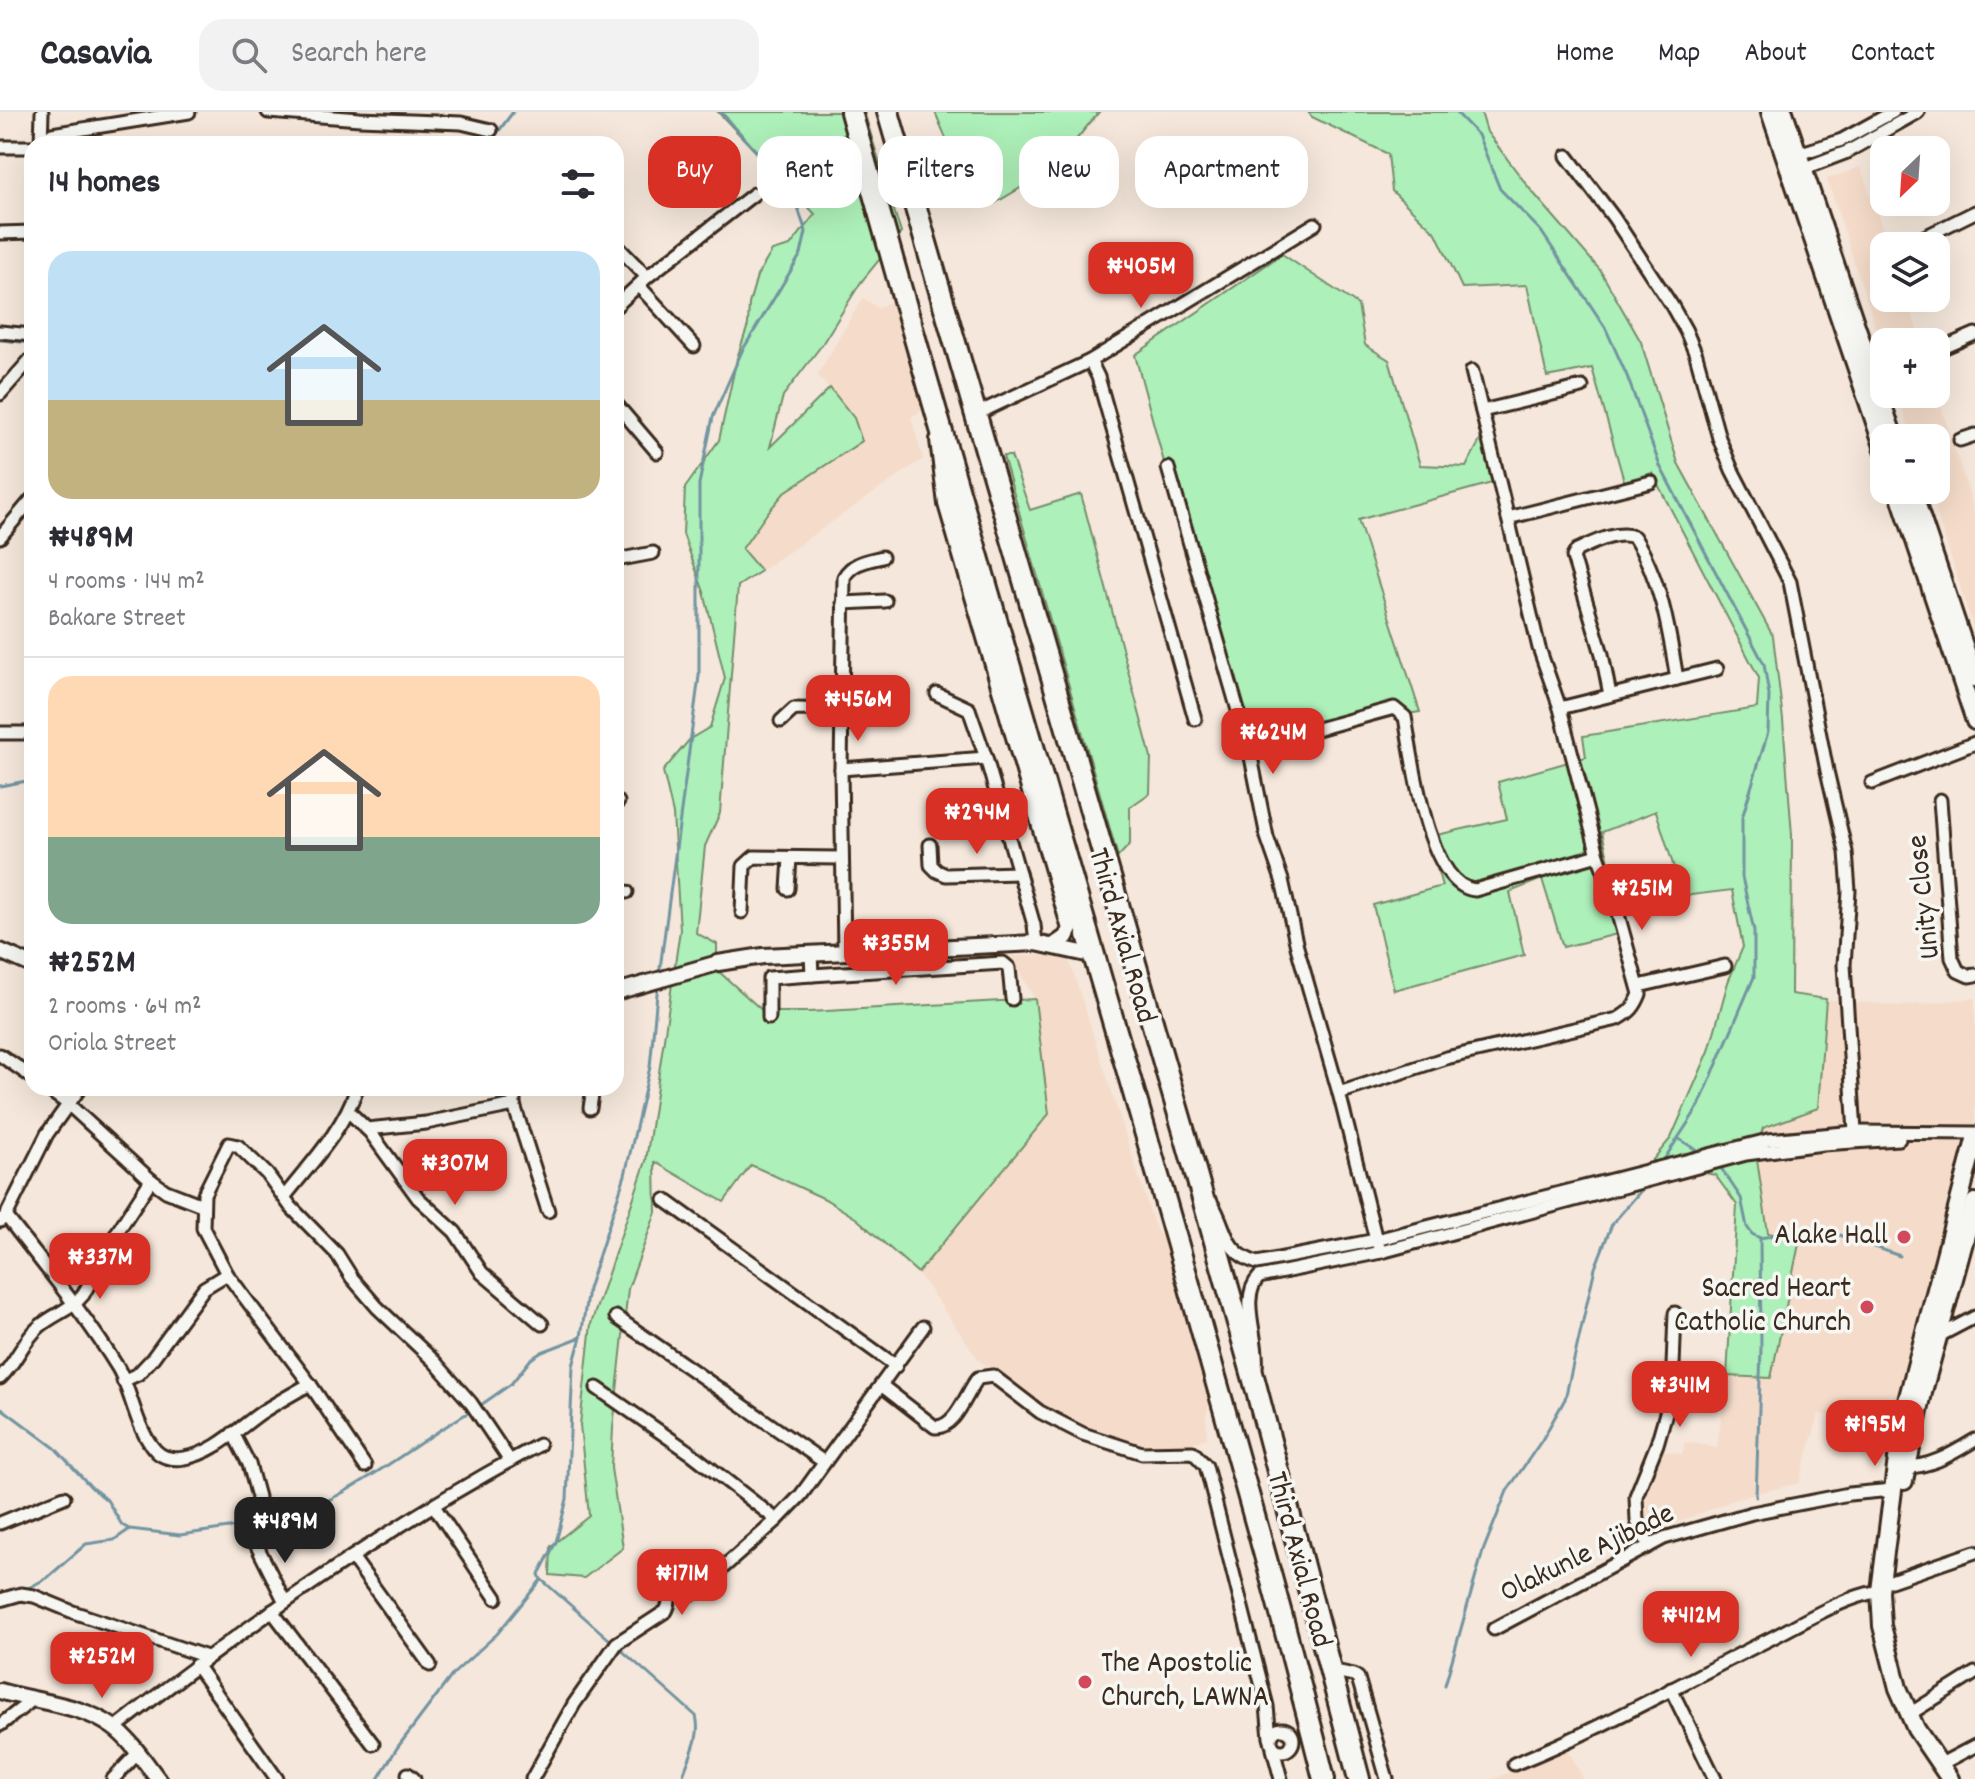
<!DOCTYPE html>
<html lang="en">
<head>
<meta charset="utf-8">
<style>
	:root { --surface:#fff; --page:#f2f2f3; --text:#2b2b33; --muted:#7c7c81; --line:#e1e1e2; --accent:#d93025 }
	body { margin:0; font-family:Dekko,sans-serif; background:var(--page); color:var(--text); height:100vh; display:flex; flex-direction:column; font-size:30px; white-space:nowrap }
	* { box-sizing:border-box; margin:0 }
	p { font-size:26px; color:var(--muted) }
	.icon { flex:none; width:44px; height:44px; fill:none; stroke:currentColor; stroke-width:2; stroke-linecap:round; stroke-linejoin:round }
	.map { position:relative; flex:1; overflow:hidden }
	.side { position:absolute; left:24px; top:24px; width:600px; height:960px; display:flex; flex-direction:column; background:var(--surface); border-radius:24px; box-shadow:0 8px 32px #0002 }
	.side>* { flex:none }
	.top-card { position:absolute; left:648px; top:24px; width:760px; height:72px; display:flex; gap:16px }
	.needle { width:52px; rotate:205deg }
	.fabs { position:absolute; left:1870px; top:24px; display:grid; gap:16px }
	.fabs a { display:grid; place-items:center; width:80px; height:80px; border-radius:16px; background:var(--surface); box-shadow:0 8px 32px #0002; font-size:40px }
	.price { position:absolute; translate:-50% -68px; padding:0 18px; border-radius:16px; background:var(--accent); color:#fff; font-size:26px; line-height:52px; filter:drop-shadow(0 2px 4px #0008) }
	.price::after { content:''; position:absolute; left:50%; top:48px; width:24px; height:18px; margin-left:-12px; background:inherit; clip-path:polygon(0 0,100% 0,50% 100%) }
	.price.current { background:#222; color:#fff }
	ul { padding:0; list-style:none }
	li { display:grid; align-content:center; gap:16px; height:424px; padding:0 24px }
	li+li { border-top:2px solid var(--line) }
	li span { display:grid; place-items:center; height:248px; border-radius:24px; color:#555 }
	li>.icon { margin-inline-start:auto }
	span .icon { width:144px; height:144px; fill:#fffc; stroke-width:1 }
	li b { font-size:34px }
	h2 { display:flex; justify-content:space-between; align-items:center; height:96px; padding:0 24px; font-size:34px }
	.pill { padding:0 28px; border-radius:24px; background:var(--surface); box-shadow:0 8px 32px #0002; font-size:28px; line-height:72px }
	.pill.current { background:var(--accent); color:#fff }
	header { display:flex; align-items:center; gap:48px; box-sizing:border-box; height:112px; padding:0 40px; background:var(--surface); border-bottom:2px solid var(--line) }
	header strong { font-size:38px }
	nav { display:flex; gap:44px; margin-inline-start:auto; font-size:28px }
	.search { width:560px; height:72px; background:var(--page); display:flex; align-items:center; gap:20px; box-sizing:border-box; padding:0 28px; border-radius:24px; color:var(--muted); font-size:30px }
	.map>svg:first-child { display:block }
</style>
</head>
<body>
<header>
<strong>Casavia</strong>
<div class="search"><svg class="icon" aria-label="search" viewBox="0 0 24 24"><circle cx="10" cy="10" r="6"/><path d="M15 15l6 6"/></svg>Search here</div>
<nav><a>Home</a><a>Map</a><a>About</a><a>Contact</a></nav>
</header>
<div class="map">
<svg width="1975" height="1667" viewBox="0 0 1975 1667">
	<rect width="100%" height="100%" fill="#f5e7db"/>
	<filter id="ink" filterUnits="userSpaceOnUse"><feTurbulence type="fractalNoise" baseFrequency=".0125" numOctaves="2"/><feDisplacementMap in="SourceGraphic" scale="16" xChannelSelector="R" yChannelSelector="G"/><feConvolveMatrix kernelMatrix="1 2 1 2 8 2 1 2 1" color-interpolation-filters="sRGB"/></filter>
	<g filter="url(#ink)">
		<!-- built -->
		<g fill="#f5dcca">
			<path d="M1860,55L1889,134H1884V186H1907L1921,230H1884V241L1827,67Z"/>
			<path d="M863,186L878,196L896,187L925,297L911,305L923,347L761,459L742,438L768,400L785,380L861,329L854,306L817,263Z"/>
			<path d="M1936,279L1975,401V521L1929,378H1936V326H1912L1898,282H1936Z"/>
			<path d="M1051,843L1069,847L1156,1118L1173,1136L1213,1273L1206,1305L1207,1326L1183,1334L1143,1336L1073,1313L1048,1301L979,1248L918,1161L1049,1002L1035,887L1010,844Z"/>
			<path d="M1975,886V1032H1967L1890,1313L1819,1302L1799,1371L1741,1385L1650,1422L1642,1398L1660,1338L1682,1342L1685,1330L1717,1335L1727,1264L1771,1265L1799,1126L1768,1121L1756,1042L1762,1016L1818,995L1826,887L1902,894Z"/>
			<path d="M1567,1636L1584,1667H1493Z"/>
		</g>
		<!-- green -->
		<g fill="#aef0b9" stroke="#748d6c" stroke-width="2">
			<path d="M718,0H864L901,121L861,170L821,234L783,284L770,335L830,276L854,306L862,329L785,380L768,400L742,437L761,459L738,474L720,701L705,734L696,821L717,832V858L764,900H809L1035,887L1049,1002L918,1161L857,1107L825,1087L751,1053L724,1090L655,1050L656,1100L628,1177L613,1316L611,1356L623,1436L584,1466L550,1463L551,1434L589,1404L580,1313L591,1212L646,1049L680,818L673,702L663,659L690,627L710,615L725,566L704,480L683,422L685,376L719,328L737,246L748,213L749,192L757,164L772,139L790,134L815,102Z"/>
			<path d="M935,0H1099L1051,58L995,91L962,65Z"/>
			<path d="M1308,0H1481L1487,20L1530,77L1600,158L1641,230L1678,351L1773,524L1783,608L1792,723L1791,882L1826,887L1818,996L1763,1016L1756,1041L1768,1121L1800,1127L1771,1266L1727,1264L1737,1093L1715,1063L1681,1056L1658,1073L1646,1056L1671,1026L1709,939L1728,870L1743,835L1732,778L1683,784L1656,699L1602,720L1626,820L1563,835L1542,767L1510,780L1524,843L1394,878L1373,793L1442,774L1428,725L1507,707L1498,670L1586,645L1583,624L1757,596L1759,566L1652,361L1624,369L1592,256L1547,265L1527,173L1462,176L1436,121L1392,79L1388,42L1312,5Z"/>
			<path d="M1282,142L1358,193L1365,233L1389,248L1420,353L1466,355L1485,319L1499,369L1358,408L1420,600L1390,605L1270,637L1241,635L1135,243Z"/>
			<path d="M1003,344H1011L1030,398L1081,382L1151,645L1150,681L1130,695V732L1118,745Z"/>
		</g>
		<g fill="none" stroke-linecap="round" stroke-linejoin="round">
			<!-- stream -->
			<g stroke="#7294a1" stroke-width="3">
				<path d="M1456,0L1478,23L1500,77L1541,119L1605,215L1627,264L1660,354L1764,552L1769,583L1768,620L1742,706V765L1754,819V865L1699,994L1661,1052"/>
				<path d="M489,32L513,0"/>
				<path d="M0,228L32,231"/>
				<path d="M0,674L32,668"/>
				<path d="M659,864L699,564V372L713,305L742,239L801,142L806,120L797,93L775,60L721,0"/>
				<path d="M1679,1027L1700,1040"/>
				<path d="M1719,1053L1741,1086L1747,1115L1752,1122L1760,1126L1793,1120H1831L1900,1144"/>
				<path d="M0,1295L55,1336L91,1375L107,1388L122,1413L129,1417"/>
				<path d="M478,1295L511,1272L531,1247L542,1240L581,1225"/>
				<path d="M1756,1385L1761,1237L1760,1126"/>
				<path d="M257,1412C340,1398 401,1339 471,1299"/>
				<path d="M542,1468L696,1604C702,1626 688,1646 682,1667"/>
				<path d="M23,1479L47,1466L86,1432L114,1428L130,1417L180,1423L250,1413"/>
				<path d="M1445,1573L1483,1439L1507,1379L1542,1328L1565,1287L1595,1156L1612,1112L1645,1074"/>
				<path d="M378,1667L397,1636L453,1562L497,1522L541,1468L539,1462L556,1430L567,1387L573,1254L581,1225L588,1177L625,1063L650,955L658,871"/>
			</g>
			<defs>
				<g id="minor">
					<path d="M268,0L360,7L461,11L491,18"/>
					<path d="M39,32L52,22L189,0"/>
					<path d="M41,32L42,0"/>
					<path d="M0,35H32"/>
					<path d="M1567,44L1614,106L1672,194L1686,219L1696,243L1719,326L1732,358L1790,470L1827,659L1846,740L1849,779L1844,853L1855,1020"/>
					<path d="M1792,44L1842,28L1893,0"/>
					<path d="M1797,59L1847,40L1918,0"/>
					<path d="M0,121L32,120"/>
					<path d="M616,133L647,165"/>
					<path d="M1906,134L1975,100"/>
					<path d="M639,174L694,234"/>
					<path d="M616,194L647,165L754,82"/>
					<path d="M0,220L32,223"/>
					<path d="M1936,239L1975,222"/>
					<path d="M1090,249L1098,265L1195,607"/>
					<path d="M1472,259L1508,406L1651,370"/>
					<path d="M0,282L30,248"/>
					<path d="M616,292L657,340"/>
					<path d="M1482,299L1582,275"/>
					<path d="M976,302L1090,249L1315,112"/>
					<path d="M1960,328L1975,323"/>
					<path d="M1168,356L1250,640"/>
					<path d="M0,425L32,387"/>
					<path d="M616,448L653,441"/>
					<path d="M843,491L885,489"/>
					<path d="M937,582L969,597L986,646L1034,813L1036,831"/>
					<path d="M1610,583L1602,542L1573,445L1577,438C1593,431 1617,418 1634,425C1661,467 1669,518 1677,567"/>
					<path d="M1560,596L1717,557"/>
					<path d="M781,609L794,597L842,598"/>
					<path d="M0,621H32"/>
					<path d="M841,657L986,646"/>
					<path d="M1872,671L1975,631"/>
					<path d="M1940,688L1952,846L1958,859L1969,864L1975,863"/>
					<path d="M616,690H618"/>
					<path d="M930,733L931,753L937,759L946,763L1019,761"/>
					<path d="M788,777L790,746"/>
					<path d="M616,780H627"/>
					<path d="M742,800L744,754L754,745L841,746"/>
					<path d="M844,839L841,657L844,465C853,450 867,449 882,445"/>
					<path d="M811,842L812,863L1003,851L1009,856L1012,887"/>
					<path d="M1639,874L1725,854"/>
					<path d="M769,906V866L812,863"/>
					<path d="M0,943L32,965"/>
					<path d="M46,976L67,991L151,1068L166,1079L202,1093"/>
					<path d="M514,976V993L548,1099"/>
					<path d="M1339,981L1446,946L1618,907C1630,900 1635,895 1640,882L1611,777L1598,743L1560,596L1539,536L1508,406"/>
					<path d="M590,996L593,976"/>
					<path d="M348,999L370,1020L418,1086L455,1120L482,1161L542,1212"/>
					<path d="M367,1017L426,1011L514,993"/>
					<path d="M285,1084C312,1050 343,1018 357,976"/>
					<path d="M665,1088L896,1254"/>
					<path d="M1211,1090C1228,1117 1222,1139 1257,1151L1376,1128L1768,1028L1855,1020L1975,1021"/>
					<path d="M6,1104C44,1154 85,1202 118,1256C132,1280 136,1318 156,1339C163,1346 174,1348 184,1346C213,1342 239,1316 262,1300C278,1290 294,1281 310,1272"/>
					<path d="M0,1109L6,1104L47,1022L80,976"/>
					<path d="M1381,1140L1376,1128L1339,981L1297,835L1282,768L1267,725L1250,640L1263,632L1394,596L1405,605C1412,644 1427,774 1475,778L1598,743"/>
					<path d="M616,1205L824,1350"/>
					<path d="M1937,1225L1975,1205"/>
					<path d="M1256,1256C1260,1227 1238,1187 1259,1165L1381,1140L1746,1042L1823,1032L1899,1027"/>
					<path d="M0,1266C16,1251 23,1228 40,1214C54,1202 71,1198 83,1183L118,1119L151,1068"/>
					<path d="M123,1269L138,1262L152,1247L204,1176L227,1162"/>
					<path d="M881,1273L935,1315C956,1316 966,1281 978,1266L993,1264L1040,1300L1083,1322L1142,1341L1193,1340L1206,1354L1267,1594L1270,1626"/>
					<path d="M597,1276L692,1342L777,1408"/>
					<path d="M233,1321L249,1352L258,1385L253,1426L285,1490"/>
					<path d="M365,1354L310,1272L227,1162L203,1116L204,1082L229,1032L238,1034L267,1062L291,1095L337,1142L352,1166L377,1195L434,1249L471,1291L510,1349"/>
					<path d="M1902,1355C1930,1356 1952,1342 1975,1328"/>
					<path d="M434,1394L496,1486"/>
					<path d="M0,1411L64,1385"/>
					<path d="M1649,1434L1637,1409L1636,1384L1657,1332L1672,1280L1675,1201"/>
					<path d="M352,1445L430,1553"/>
					<path d="M1891,1469L1975,1440"/>
					<path d="M694,1481L777,1408L801,1383L923,1215"/>
					<path d="M0,1488L21,1482L34,1484L73,1500L207,1545"/>
					<path d="M272,1499L373,1632"/>
					<path d="M1494,1517L1664,1426L1752,1401L1849,1382L1892,1378"/>
					<path d="M196,1553L277,1667"/>
					<path d="M1330,1558L1354,1563L1358,1566L1387,1667"/>
					<path d="M1671,1577L1715,1667"/>
					<path d="M1916,1598L1975,1561"/>
					<path d="M0,1613L31,1589"/>
					<path d="M115,1616C249,1512 389,1413 539,1333"/>
					<circle cx="1282" cy="1628" r="11"/>
					<path d="M1273,1637L1281,1667"/>
					<path d="M1514,1652C1599,1618 1680,1572 1762,1531C1799,1513 1839,1486 1880,1479"/>
					<path d="M1939,1653L1975,1634"/>
					<path d="M408,1662L414,1667"/>
					<path d="M113,1667L137,1642"/>
					<path d="M532,1667L574,1592L617,1531L666,1499C675,1483 662,1471 653,1456"/>
				</g>
				<g id="tertiary">
					<path d="M938,328L946,392L1070,817L1066,825L1053,834"/>
					<path d="M0,839L32,853"/>
					<path d="M616,880L718,851L763,844L1036,831L1096,844"/>
					<path d="M0,1579C36,1590 81,1592 113,1615C130,1627 145,1650 158,1667"/>
				</g>
				<g id="secondary">
					<path d="M1770,0L1884,337"/>
					<path d="M1784,0L1894,326"/>
					<path d="M1898,378L1975,609"/>
					<path d="M1912,378L1975,566"/>
					<path d="M1904,1369L1924,1276L1975,1090"/>
					<path d="M1950,1667L1916,1617L1898,1576L1882,1514L1880,1479L1902,1308L1975,1028"/>
				</g>
				<g id="motorway">
					<path d="M851,0C956,378 1069,753 1177,1130C1227,1308 1279,1487 1324,1667"/>
					<path d="M888,0L1189,1037L1254,1268L1359,1667"/>
				</g>
			</defs>
			<!-- minor casing -->
			<use href="#minor" stroke="#3b2a1e" stroke-width="17"/>
			<!-- tertiary casing -->
			<use href="#tertiary" stroke="#3b2a1e" stroke-width="20"/>
			<!-- secondary casing -->
			<use href="#secondary" stroke="#3b2a1e" stroke-width="22"/>
			<!-- motorway casing -->
			<use href="#motorway" stroke="#3b2a1e" stroke-width="26"/>
			<!-- minor -->
			<use href="#minor" stroke="#f6f6f2" stroke-width="11"/>
			<!-- tertiary -->
			<use href="#tertiary" stroke="#f6f6f2" stroke-width="14"/>
			<!-- secondary -->
			<use href="#secondary" stroke="#f6f6f2" stroke-width="16"/>
			<!-- motorway -->
			<use href="#motorway" stroke="#f6f6f2" stroke-width="20"/>
		</g>
	</g>
	<!-- markers -->
	<g fill="#d1495b" stroke="#f6f6f2" stroke-width="3">
		<circle cx="1904" cy="1125" r="8"/>
		<circle cx="1867" cy="1195" r="8"/>
		<circle cx="1085" cy="1570" r="8"/>
	</g>
	<g text-anchor="middle" dominant-baseline="central" stroke-width="7" stroke-linejoin="round" paint-order="stroke">
		<!-- street labels -->
		<g font-size="30" fill="#3b2a1e" stroke="#f6f6f2">
			<text transform="translate(1926 785) rotate(-96)">Unity Close</text>
			<text transform="translate(1120 824) rotate(74)">Third Axial Road</text>
			<text transform="translate(1588 1443) rotate(-26)">Olakunle Ajibade</text>
			<text transform="translate(1297 1448) rotate(75)">Third Axial Road</text>
		</g>
		<!-- poi labels -->
		<g font-size="30" fill="#3b2a1e" stroke="#f6f6f2" text-anchor="end">
			<text x="1888" y="1125">Alake Hall</text>
			<text x="1851" y="1178">Sacred Heart<tspan x="1851" dy="34">Catholic Church</tspan></text>
			<text x="1101" y="1553" text-anchor="start">The Apostolic<tspan x="1101" dy="34">Church, LAWNA</tspan></text>
		</g>
	</g>
</svg>
<div class="fabs">
<a><svg class="needle" viewBox="-14 -14 28 28"><path d="M0-13l5 13h-10z" fill="#e53935"/><path d="M0 13l5-13h-10z" fill="#7c7c81"/></svg></a>
<a><svg class="icon" aria-label="layers" viewBox="0 0 24 24"><path d="M12 4l9 5-9 5-9-5zM3 14l9 5 9-5"/></svg></a>
<a>+</a>
<a>−</a>
</div>
<b class="price" style="left:1141px;top:198px">₦405M</b>
<b class="price" style="left:858px;top:631px">₦456M</b>
<b class="price" style="left:1273px;top:664px">₦624M</b>
<b class="price" style="left:977px;top:744px">₦294M</b>
<b class="price" style="left:1642px;top:820px">₦251M</b>
<b class="price" style="left:896px;top:875px">₦355M</b>
<b class="price" style="left:455px;top:1095px">₦307M</b>
<b class="price" style="left:100px;top:1189px">₦337M</b>
<b class="price" style="left:1680px;top:1317px">₦341M</b>
<b class="price" style="left:1875px;top:1356px">₦195M</b>
<b class="price current" style="left:285px;top:1453px">₦489M</b>
<b class="price" style="left:682px;top:1505px">₦171M</b>
<b class="price" style="left:1691px;top:1547px">₦412M</b>
<b class="price" style="left:102px;top:1588px">₦252M</b>
<div class="top-card">
<a class="pill current">Buy</a>
<a class="pill">Rent</a>
<a class="pill">Filters</a>
<a class="pill">New</a>
<a class="pill">Apartment</a>
</div>
<section class="side">
<h2>14 homes<svg class="icon" aria-label="filters" viewBox="0 0 24 24"><path d="M4 7h16M4 17h16"/><circle cx="9" cy="7" r="2"/><circle cx="15" cy="17" r="2"/></svg></h2>
<ul>
<li><span style="background:linear-gradient(#bfe0f5 60%,#c2b280 0)"><svg class="icon" aria-label="home" viewBox="0 0 24 24"><path d="M3 11l9-7 9 7M6 9v11h12V9"/></svg></span><div><b>₦489M</b><p>4 rooms · 144 m²</p><p>Bakare Street</p></div></li>
<li><span style="background:linear-gradient(#ffd9b3 65%,#7fa58c 0)"><svg class="icon" aria-label="home" viewBox="0 0 24 24"><path d="M3 11l9-7 9 7M6 9v11h12V9"/></svg></span><div><b>₦252M</b><p>2 rooms · 64 m²</p><p>Oriola Street</p></div></li>
</ul>
</section>
</div>
</body>
</html>
